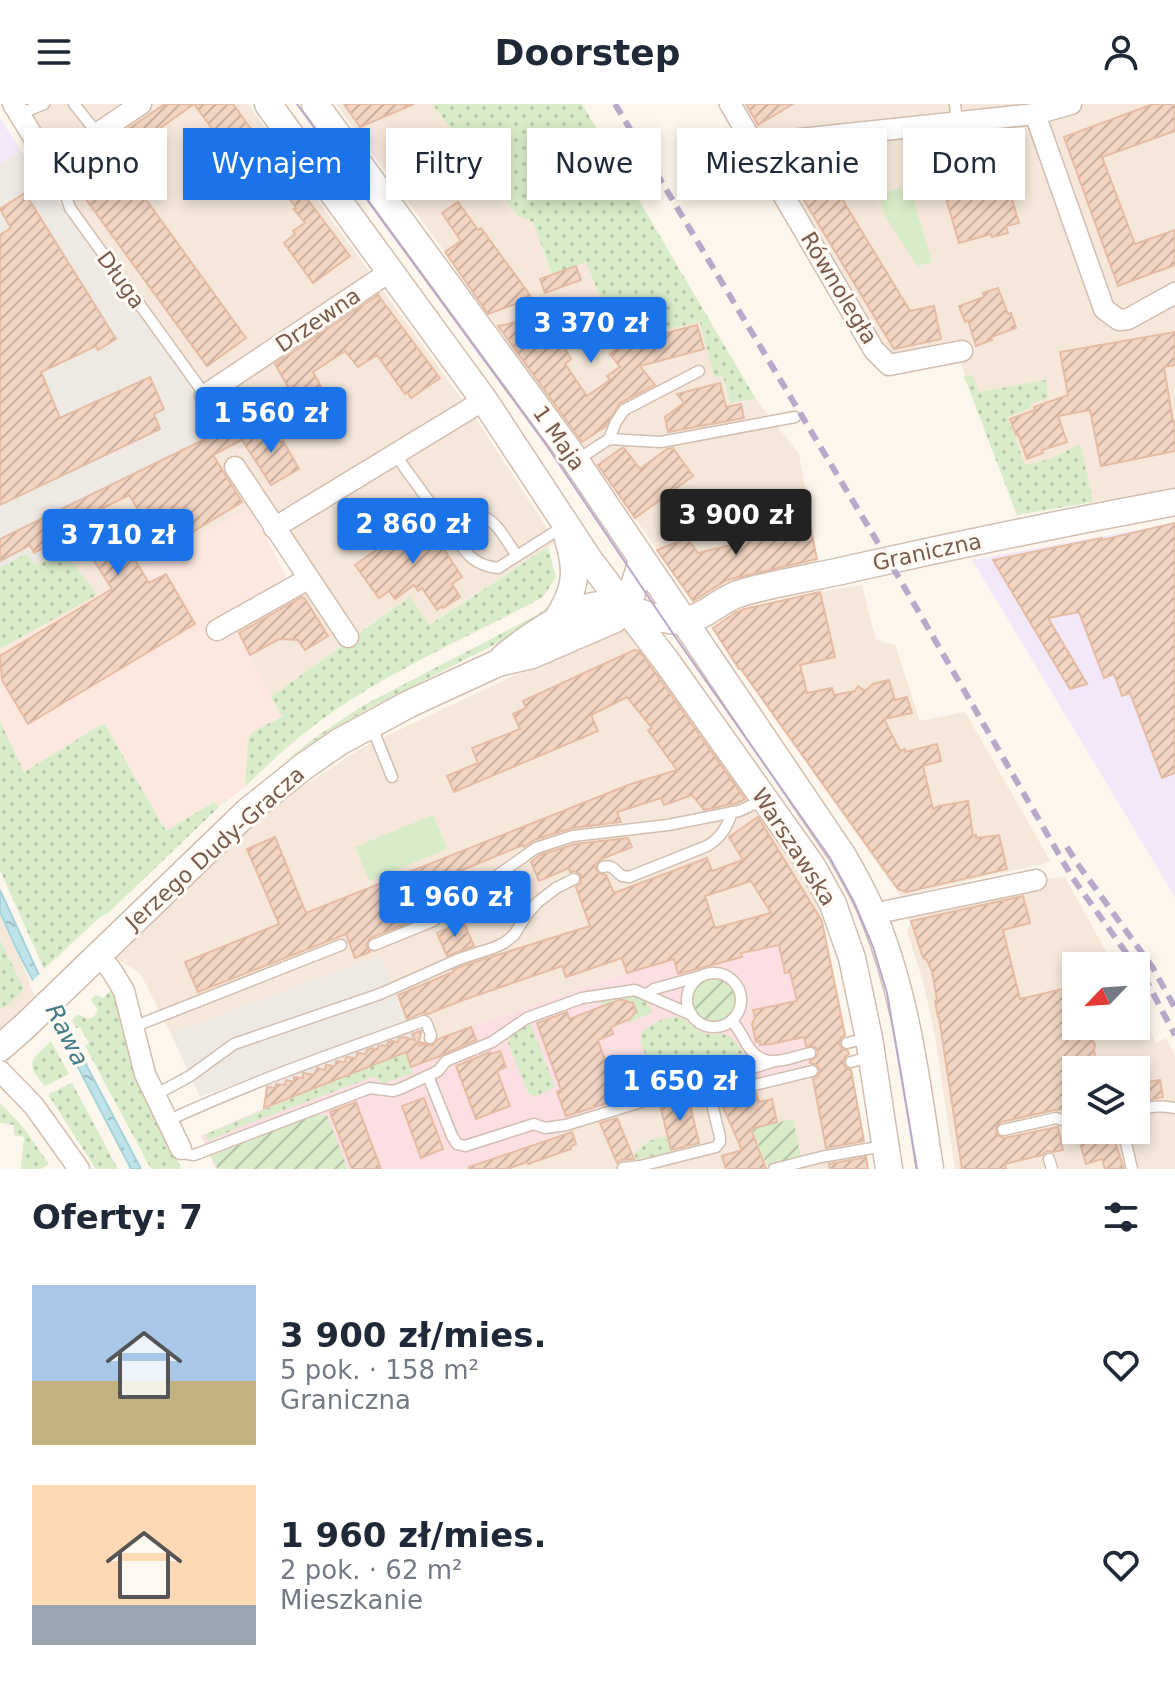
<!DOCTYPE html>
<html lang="pl">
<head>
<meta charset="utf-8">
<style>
	:root { --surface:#fff; --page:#f6f6f7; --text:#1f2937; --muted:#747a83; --accent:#1a73e8 }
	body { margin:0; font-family:"DejaVu Sans",sans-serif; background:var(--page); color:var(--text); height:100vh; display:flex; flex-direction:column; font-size:30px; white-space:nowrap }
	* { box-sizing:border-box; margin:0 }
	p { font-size:26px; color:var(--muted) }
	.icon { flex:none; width:44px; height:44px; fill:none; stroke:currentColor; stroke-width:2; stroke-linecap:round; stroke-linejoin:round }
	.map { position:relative; height:1065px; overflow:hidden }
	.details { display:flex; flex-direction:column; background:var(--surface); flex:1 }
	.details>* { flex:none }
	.top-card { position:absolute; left:24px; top:24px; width:1128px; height:72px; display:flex; gap:16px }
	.needle { width:52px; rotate:245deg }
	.fabs { position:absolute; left:1062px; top:848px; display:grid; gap:16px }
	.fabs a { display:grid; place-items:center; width:88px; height:88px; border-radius:0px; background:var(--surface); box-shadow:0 4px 12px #0003; font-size:40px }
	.price { position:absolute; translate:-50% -68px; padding:0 18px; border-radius:8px; background:var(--accent); color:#fff; font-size:26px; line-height:52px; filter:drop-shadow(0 2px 4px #0008) }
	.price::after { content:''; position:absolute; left:50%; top:48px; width:24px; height:18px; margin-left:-12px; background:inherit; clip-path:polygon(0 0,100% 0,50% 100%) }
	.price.active { background:#222; color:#fff }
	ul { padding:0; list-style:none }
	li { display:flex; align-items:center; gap:24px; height:200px; padding:0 32px }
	li span { display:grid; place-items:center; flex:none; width:224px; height:160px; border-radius:0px; color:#555 }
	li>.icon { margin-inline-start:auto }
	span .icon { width:96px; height:96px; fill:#fffc; stroke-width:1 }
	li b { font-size:34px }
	h2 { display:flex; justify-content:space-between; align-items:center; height:96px; padding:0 32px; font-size:34px }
	.tag { padding:0 28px; border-radius:0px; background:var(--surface); box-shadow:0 4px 12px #0003; font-size:28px; line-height:72px }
	.tag.active { background:var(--accent); color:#fff }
	header { display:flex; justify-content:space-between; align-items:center; height:104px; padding:0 32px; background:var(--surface); font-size:36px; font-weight:700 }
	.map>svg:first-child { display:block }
</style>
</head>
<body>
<header><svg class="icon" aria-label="menu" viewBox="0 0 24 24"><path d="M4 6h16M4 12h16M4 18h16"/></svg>Doorstep<svg class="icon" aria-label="person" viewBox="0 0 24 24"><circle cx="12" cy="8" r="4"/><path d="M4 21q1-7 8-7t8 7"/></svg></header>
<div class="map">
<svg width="1175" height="1065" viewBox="0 0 1175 1065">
	<defs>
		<pattern id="grass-dots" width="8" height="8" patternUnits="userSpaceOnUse" patternTransform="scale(2)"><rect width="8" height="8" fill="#d8ecc9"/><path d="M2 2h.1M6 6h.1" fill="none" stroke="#b4c2a5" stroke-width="1.8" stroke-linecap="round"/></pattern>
		<pattern id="garden-furrows" width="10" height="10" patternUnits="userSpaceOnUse" patternTransform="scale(2)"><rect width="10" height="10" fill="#d8ecc9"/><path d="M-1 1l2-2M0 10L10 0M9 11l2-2" fill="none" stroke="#b4c2a5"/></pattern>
		<pattern id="water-ripples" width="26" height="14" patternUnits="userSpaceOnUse" patternTransform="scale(2)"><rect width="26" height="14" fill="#bfe3e8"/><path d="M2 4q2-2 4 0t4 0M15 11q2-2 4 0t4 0" fill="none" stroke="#a0bbbe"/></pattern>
		<pattern id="building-hatch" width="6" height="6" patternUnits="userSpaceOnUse" patternTransform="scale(2)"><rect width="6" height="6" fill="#f3d5c3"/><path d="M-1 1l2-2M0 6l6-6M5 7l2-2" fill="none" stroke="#cab0a1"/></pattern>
	</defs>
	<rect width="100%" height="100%" fill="#fdf6ec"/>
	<!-- residential -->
	<g fill="#f5e8da" fill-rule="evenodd">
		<path d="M8,0H248L466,301L276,413L251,403L97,491L51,430L0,435L221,327L205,291L206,282L33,49Z"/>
		<path d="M336,0H432L518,112L533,118L551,170L586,158L701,218L714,273L723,272L730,299L756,295L799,350L809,403L818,459L729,479L702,497L694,498L620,393L579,340L445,148Z"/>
		<path d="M717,0H1175V384L1093,398L1017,408L959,255L895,271L883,269L867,252Z"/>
		<path d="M473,310L556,438L428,521L409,492L271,593L233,520L314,474L282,424Z"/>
		<path d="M862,481L876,536L895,541L920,617L965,608L1051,758L900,792L712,526L739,506L820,488Z"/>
		<path d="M625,519L814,780L821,814L627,869L436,936L428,915L407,922L381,851L171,930L140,869L112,852L280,697L365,642Z"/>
		<path d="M1065,773L1114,862H1076V922H1136V902L1156,939L1166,934L1175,952V1065H955L935,932L923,877L907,828L910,820L905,803L1036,776ZM1076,966H1136V1026H1076Z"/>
		<path d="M0,811L36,891L0,926Z"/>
		<path d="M849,950L868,1065H461L616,1010Z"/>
	</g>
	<!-- commercial -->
	<path fill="#fde8e0" d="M251,403L286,473L233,520L282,613L252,628L248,635L245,683L219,703L214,698L166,727L104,619L24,668L0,617V545Z"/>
	<!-- industrial -->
	<g fill="#efe9e4">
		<path d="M21,47L208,298L221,327L57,407L51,430L64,447L36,461L26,450L0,463V60Z"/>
		<path d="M381,851L405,917L200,993L171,930Z"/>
		<path d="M425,921L419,943L263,1005L267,978Z"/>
	</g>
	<!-- education -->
	<g fill="#f3e8fa">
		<path d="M0,15L21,47L0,60Z"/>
		<path d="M1175,419V793L972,456Z"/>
	</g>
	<!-- medical -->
	<path fill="#fbdfe3" d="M821,814L849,950L616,1010L461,1065H216L201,1032L263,1005L471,923L634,867Z"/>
	<!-- grass -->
	<g fill="url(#grass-dots)">
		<path d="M432,0H582L756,295L730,299L723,272L714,273L700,218L618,236L586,158L552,171L533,118L518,112Z"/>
		<path d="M973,271L978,288L1046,276L1048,294L1030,300L1031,304L1007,313L1025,361L1051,355L1080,340L1093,398L1017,411L964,272Z"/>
		<path d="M548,443L556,473L543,493C479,528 410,557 349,597C311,621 277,651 245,683L248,635L252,628L282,613L271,593L410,492L429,521Z"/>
		<path d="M64,447L97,491L0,545V463L26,450L36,461Z"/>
		<path d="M556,497L541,517L370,604L329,627L277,663L313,635L364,601L537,511Z"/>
		<path d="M0,617L24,668L104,619L166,727L214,698L219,703L108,809L100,813L44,865L0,766Z"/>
		<path d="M0,836L24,885L7,902L0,904Z"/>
		<path d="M113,884L175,1050L181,1065H151L85,942L89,939L80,923L76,924L72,916L78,910L88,915L94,913L98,906L91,896L96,891L103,894Z"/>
		<path d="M633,891L644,895L652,906L649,910L628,919L637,908L633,898L624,897L622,894L602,902L599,896Z"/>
		<path d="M677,913C688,915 693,925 704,929C711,932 716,929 723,930C735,932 744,948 745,959L738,963L733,962L730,958L725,959V970L670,986L668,980L656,983L641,939V929C651,919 663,914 677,913Z"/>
		<path d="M530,918L555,983L535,993L528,989L508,939L510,931Z"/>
		<path d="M51,937L69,970L45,982C24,959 31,956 51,937Z"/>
		<path d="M405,949L413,969L385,979L380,978L375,972L237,1024L211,1036L207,1035L204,1031L292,994Z"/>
		<path d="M72,979L118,1065H96L49,992L50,989Z"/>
		<path d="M0,999L23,1023L49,1060L41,1065H21L24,1033L14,1031V1021L0,1019Z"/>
		<path d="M666,1032L670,1048L635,1056V1049L649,1037Z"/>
	</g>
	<!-- park -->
	<g fill="#d8ecc9">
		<path d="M909,82L932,158L917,162L884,110L879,90Z"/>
		<path d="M433,711L447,745L369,777L355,743Z"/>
	</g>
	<!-- garden -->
	<g fill="url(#garden-furrows)">
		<circle cx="714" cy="897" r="22"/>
		<path d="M313,1011H327L348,1065H218L211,1052Z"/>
		<path d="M765,1015L767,1021L793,1015L801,1053L767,1062L750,1020Z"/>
	</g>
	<!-- water -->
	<path fill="url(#water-ripples)" stroke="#a5d3da" stroke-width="2" d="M0,786L38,869L141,1065H131L17,846L0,808Z"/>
	<!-- pier -->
	<path fill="#fdf6ec" d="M42,868L68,919L56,931L29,880Z"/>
	<!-- building -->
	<g fill="url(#building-hatch)" stroke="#e6bba3" stroke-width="2" fill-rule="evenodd">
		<path d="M165,0H194L128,47L132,53L121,61L246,234L207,262L85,94L107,78L88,52Z"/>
		<path d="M194,0H233L251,25L227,44L205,54L197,39L216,30Z"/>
		<path d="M344,0H414L360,23Z"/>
		<path d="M746,0H793L758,21Z"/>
		<path d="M1153,0H1175V27L1102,53L1135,140L1175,126V161L1118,182L1064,33Z"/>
		<path d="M425,37L441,60L428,70L421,59L415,63L406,51Z"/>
		<path d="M970,44L973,55L998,47L1019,119L1006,122L1008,129L992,133L991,130L959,139L933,50L952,45L953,48Z"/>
		<path d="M811,47H813L910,207L934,202L941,235L894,245L784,63Z"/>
		<path d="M445,58L460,80L446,90L431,68Z"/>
		<path d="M302,88L350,152L313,179L284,139L295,130L293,127L305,119L294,105L296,104L290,95Z"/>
		<path d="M25,89L116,235L98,246L96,242L41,268L60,314L150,273L164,305L154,310L160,325L0,401V131L11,124L0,105Z"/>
		<path d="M458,98L478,126L481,124L532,194L488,210L445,148L461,137L442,109Z"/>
		<path d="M576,162L581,176L545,189L540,175Z"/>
		<path d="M998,184L1008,210L1011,209L1016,224L991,233L992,236L976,242L968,216L965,218L959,202L984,193L983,189Z"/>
		<path d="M378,191L440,274L411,294L407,288L405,290L377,251L358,263L345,247L313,268L323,286L299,302L275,260Z"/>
		<path d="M586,203L599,217L589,220L593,236L564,243L571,255L565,260L587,292L610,276L607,272L620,263L610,250L624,240L697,221L704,245L640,262L655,281L620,299L606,322L582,338L498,222L545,212L558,230L560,229L553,210Z"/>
		<path d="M1175,228V261L1164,263L1173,318L1175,317V347L1101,362L1090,306L1058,312L1067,338L1042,346L1043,349L1027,355L1018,330L1016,331L1010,315L1035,306L1034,303L1068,291L1060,248Z"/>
		<path d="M720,279L726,303L741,300L744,314L668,328L665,313L684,299L677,290Z"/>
		<path d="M246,315L253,330L213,351L242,398L166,444L158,432L155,434L129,391L103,404L149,479L166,470L195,520L28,620L2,576L0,552L112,485L70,419L44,434L48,441L34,449L30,441L0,457V435Z"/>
		<path d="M269,320L281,339L283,337L299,365L271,381L242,336Z"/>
		<path d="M622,344H624L640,365L667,345L673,344L693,372L635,414L598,361Z"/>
		<path d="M423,413L462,473L452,480L460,493L443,504L442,502L437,506L422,484L418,487L414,481L395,495L389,487L379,494L355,461Z"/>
		<path d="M754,415L759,435L810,423L817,455L727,476L693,497L657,446L687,434L698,449L731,441L726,423Z"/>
		<path d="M1175,419V669L1162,674L1130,589L1122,592L1114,570L1104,574L1079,508L1048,514L1087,580L1070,585L993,456L1102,434V436Z"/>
		<path d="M820,488L835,553L800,561L807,589L832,584L834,591L855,587L858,582L865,587L873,580L889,576L895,596L907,593L912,609L884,615L900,647L905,645V648L937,640L941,657L923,662L933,705L939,702L968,697L973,732L976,731V734L999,731L1007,765L906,788L898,785L741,565H739L713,524L735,509L744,505Z"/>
		<path d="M302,493L305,495L328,532L305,546L298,536L279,535L250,551L239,529Z"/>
		<path d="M634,546L639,547L654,567L745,695L737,699L704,706L692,691L664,701L661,694L617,708L621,718L572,724L534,736L524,743L523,741L426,781L436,805L429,810L370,834L366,841L370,848L355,854L346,830L198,888L185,858L279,820L247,745L275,733L306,809L631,680L677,666L648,626L652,624L627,593L591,611L598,627L454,688L447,672L478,659L472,644L520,625L513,610L526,604L523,597Z"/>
		<path d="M758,713L822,817L845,931L841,934L839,940L842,945L848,947L849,950L845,953L843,959L846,964L851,966L864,1037L826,1044L813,975L818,972L820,966L817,961L810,959V957L817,952L818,948L815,943L806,942L804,933L771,940L760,941V937L756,938L752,920L755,913L753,906L797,897L790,868L785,869L779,841L741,849L742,853L678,870L674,855L627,869L622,854L566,873L562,862L463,896L428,910L422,909L407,915L398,891L453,868V866L462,862L590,822L576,783L581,779V771L575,767L570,768L569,764L539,777L531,758L540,751L575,740L628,734L632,743L601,755L595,761L598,769L606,771L614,789L707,754L712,767L743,756L729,733ZM751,777L771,809L715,824L705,792Z"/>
		<path d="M1023,792L1030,819L1003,826L1020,895L1063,885L1071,917L1076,916V922H1085L1095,941L1094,946L1097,966H1076V1004L1054,1006L1001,1018L996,1023L997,1031L1004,1034L1058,1023L1063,1046L1053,1048L1047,1047L1042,1051L1005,1060L1006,1065H962L939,913H938L935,897L937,896L932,867L927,856L923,854L911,817Z"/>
		<path d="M463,817L474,842L447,852L437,829Z"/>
		<path d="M619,896H623L633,899L636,907L630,915L611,923L613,930L598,936L609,968L613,967L623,994L566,1012L557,988L561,986L537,919L567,908L569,915Z"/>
		<path d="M471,923L476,936L440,952L411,963L406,948L264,1004L267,983L276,984V980L285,981L286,976L294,978V973L303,974V969L314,971L317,964L325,966L326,961L335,962L336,957L345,958L346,953L356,954L357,949L366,950L367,946L372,944L377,946L378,942L382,941L387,942L388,938L393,937L398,938L399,934L404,933L415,936L412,930L421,927L419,938L424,939L418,942L425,940L432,942L438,935Z"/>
		<path d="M500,947L506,963L497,967L510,1002L476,1015L456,962L490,948L491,950Z"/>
		<path d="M1160,976L1163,993L1136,998V980Z"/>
		<path d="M756,989L759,998L772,995L777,1018L751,1025L766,1065H726L722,1052L742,1046L723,1003L739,997L738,993Z"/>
		<path d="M688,992L699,1039L671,1046L660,1001Z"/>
		<path d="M424,994L443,1045L421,1054L402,1002Z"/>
		<path d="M356,998L381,1065H352L330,1008Z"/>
		<path d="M617,1014L634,1055L621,1056L617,1059L600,1019Z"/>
		<path d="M1106,1026H1111L1124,1065H1105L1102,1055L1086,1060L1079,1035Z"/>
		<path d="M572,1028L576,1040L570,1043L571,1045L528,1060L527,1058L507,1065H469V1063Z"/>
		<path d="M866,1053L868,1065H830L829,1060Z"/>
	</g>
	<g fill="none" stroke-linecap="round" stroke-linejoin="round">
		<defs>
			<g id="service">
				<path d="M74,0L97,29"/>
				<path d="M955,0L957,18"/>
				<path d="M19,10L44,0"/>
				<path d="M55,53V60L70,104L205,291"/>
				<path d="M609,335L661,338L795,313"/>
				<path d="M394,349L449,425"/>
				<path d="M577,356L609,335L616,318L624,306L699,267"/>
				<path d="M517,452C496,421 487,396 449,425C464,445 470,461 498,464L564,422"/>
				<path d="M372,623L392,673"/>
				<path d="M603,763C613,760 615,767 622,772L629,773L707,742C721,734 728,722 732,708"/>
				<path d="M374,841L433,817L536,744L573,732L668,721L739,707L763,696"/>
				<circle cx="714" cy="896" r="27"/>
				<path d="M647,890L654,885L701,872"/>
				<path d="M732,917C738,924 742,931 746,939C763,968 784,955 810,949"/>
				<path d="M133,923L341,841"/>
				<path d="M847,939L868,934"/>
				<path d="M851,958L870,953"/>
				<path d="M428,972L452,1032L457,1040L465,1042L534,1020L545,1024L566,1021L772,958"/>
				<path d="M155,991L190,972L234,940L380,890L459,855L493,844L504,839L514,831L527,810L538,798L556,784L574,775"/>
				<path d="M1136,1009C1148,1001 1161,1002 1175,1004"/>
				<path d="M167,1017C251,978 337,948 424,917L426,918L431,931L430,934"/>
				<path d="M1003,1026L1056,1014L1076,1020"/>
				<path d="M1123,1026L1132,1065"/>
				<path d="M181,1045L187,1050L194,1051L370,984L393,987L402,984L438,967L446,957L492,938L527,914L582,894L635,886L692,911"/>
				<path d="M1049,1055L1052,1065"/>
				<path d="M623,1064L640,1062L716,1043L720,1038V1033L711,996L717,990L812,967"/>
				<path d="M774,1065L821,1053L884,1042"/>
			</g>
			<g id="minor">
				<path d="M13,0L44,50L55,53L68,49L141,0"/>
				<path d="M730,0L874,246L889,261L962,247"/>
				<path d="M1035,10L1104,205L1119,216L1128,215L1175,189"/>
				<path d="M759,50L800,35L1035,10L1071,0"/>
				<path d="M205,291L391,167"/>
				<path d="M235,363L348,533"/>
				<path d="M274,424L484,296"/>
				<path d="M217,526L308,475"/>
				<path d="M873,810L1036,776"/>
				<path d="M98,850L112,867L124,887L145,970L181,1045"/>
				<path d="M0,967L34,1002L79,1065"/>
			</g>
			<g id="tertiary">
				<path d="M268,0L484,296L590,457L667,558L812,762L833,800L852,854L869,934L889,1065"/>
				<path d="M315,0L567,344L843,752C854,772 866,792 874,813C907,893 917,980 930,1065"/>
				<path d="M556,517C575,488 579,469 568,435"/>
				<path d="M504,553C528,533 585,493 617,501C636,506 668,521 687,516C707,512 722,494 741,489C778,478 817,473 854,464C961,440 1068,418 1175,398"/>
				<path d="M0,944L25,922L248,707L303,663L339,638L409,600L498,559L532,551L615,515L627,505L642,456"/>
			</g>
		</defs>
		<!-- service casing -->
		<use href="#service" stroke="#d1beb0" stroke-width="13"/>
		<!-- minor casing -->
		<use href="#minor" stroke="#d1beb0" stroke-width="23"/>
		<!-- tertiary casing -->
		<use href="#tertiary" stroke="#d1beb0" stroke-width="29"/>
		<!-- service -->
		<use href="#service" stroke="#fff" stroke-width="10"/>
		<!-- minor -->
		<use href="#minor" stroke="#fff" stroke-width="20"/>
		<!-- tertiary -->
		<use href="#tertiary" stroke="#fff" stroke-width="26"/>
		<!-- tram -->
		<path stroke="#b9a8c9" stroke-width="2" d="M297,0L547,342L676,534L830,754L854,798L873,843L887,889L917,1065"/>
		<!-- rail -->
		<g stroke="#b9a8c9" stroke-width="6" stroke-dasharray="12 8" stroke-linecap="butt">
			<path d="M615,0L902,479L1072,773L1147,878L1175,931"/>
			<path d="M1067,743L1077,759L1153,864L1175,904"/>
		</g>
	</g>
	<g text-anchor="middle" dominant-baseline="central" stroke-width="6" stroke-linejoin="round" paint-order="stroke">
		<!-- street labels -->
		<g font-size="22" fill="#7a5c4d" stroke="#fffaf3">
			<text transform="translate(121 176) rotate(54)">Długa</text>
			<text transform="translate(839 184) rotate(59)">Równoległa</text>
			<text transform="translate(318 216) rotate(-34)">Drzewna</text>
			<text transform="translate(559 334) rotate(55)">1 Maja</text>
			<text transform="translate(927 448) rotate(-12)">Graniczna</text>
			<text transform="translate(794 743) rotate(57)">Warszawska</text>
			<text transform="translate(215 744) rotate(-42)">Jerzego Dudy-Gracza</text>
		</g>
		<!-- water labels -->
		<g font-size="24" font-style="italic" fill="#437c86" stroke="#fffaf3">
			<text transform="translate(67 931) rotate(63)">Rawa</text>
		</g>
	</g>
</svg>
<div class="fabs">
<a><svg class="needle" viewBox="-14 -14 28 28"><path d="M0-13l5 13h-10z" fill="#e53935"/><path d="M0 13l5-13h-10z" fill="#747a83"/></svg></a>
<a><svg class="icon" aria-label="layers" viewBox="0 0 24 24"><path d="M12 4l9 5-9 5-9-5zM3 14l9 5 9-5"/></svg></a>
</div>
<b class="price" style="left:591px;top:261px">3 370 zł</b>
<b class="price" style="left:271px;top:351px">1 560 zł</b>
<b class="price active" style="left:736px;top:453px">3 900 zł</b>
<b class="price" style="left:413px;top:462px">2 860 zł</b>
<b class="price" style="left:118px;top:473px">3 710 zł</b>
<b class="price" style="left:455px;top:835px">1 960 zł</b>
<b class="price" style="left:680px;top:1019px">1 650 zł</b>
<div class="top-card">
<a class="tag">Kupno</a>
<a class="tag active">Wynajem</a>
<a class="tag">Filtry</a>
<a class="tag">Nowe</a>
<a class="tag">Mieszkanie</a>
<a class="tag">Dom</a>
</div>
</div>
<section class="details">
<h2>Oferty: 7<svg class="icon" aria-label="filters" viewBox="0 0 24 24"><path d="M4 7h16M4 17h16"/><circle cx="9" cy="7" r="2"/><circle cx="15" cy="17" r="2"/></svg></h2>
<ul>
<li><span style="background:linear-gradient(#a9c7e8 60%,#c2b280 0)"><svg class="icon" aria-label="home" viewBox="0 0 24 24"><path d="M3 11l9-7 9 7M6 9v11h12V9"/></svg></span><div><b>3 900 zł/mies.</b><p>5 pok. · 158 m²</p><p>Graniczna</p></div><svg class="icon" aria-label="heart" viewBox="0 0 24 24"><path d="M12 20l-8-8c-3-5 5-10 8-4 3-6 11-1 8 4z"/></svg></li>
<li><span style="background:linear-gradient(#ffd9b3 75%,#9aa5b1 0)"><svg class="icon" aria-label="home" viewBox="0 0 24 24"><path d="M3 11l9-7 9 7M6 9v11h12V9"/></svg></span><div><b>1 960 zł/mies.</b><p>2 pok. · 62 m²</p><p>Mieszkanie</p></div><svg class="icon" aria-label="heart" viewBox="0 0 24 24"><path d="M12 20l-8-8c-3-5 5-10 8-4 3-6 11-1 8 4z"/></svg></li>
</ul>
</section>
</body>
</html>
